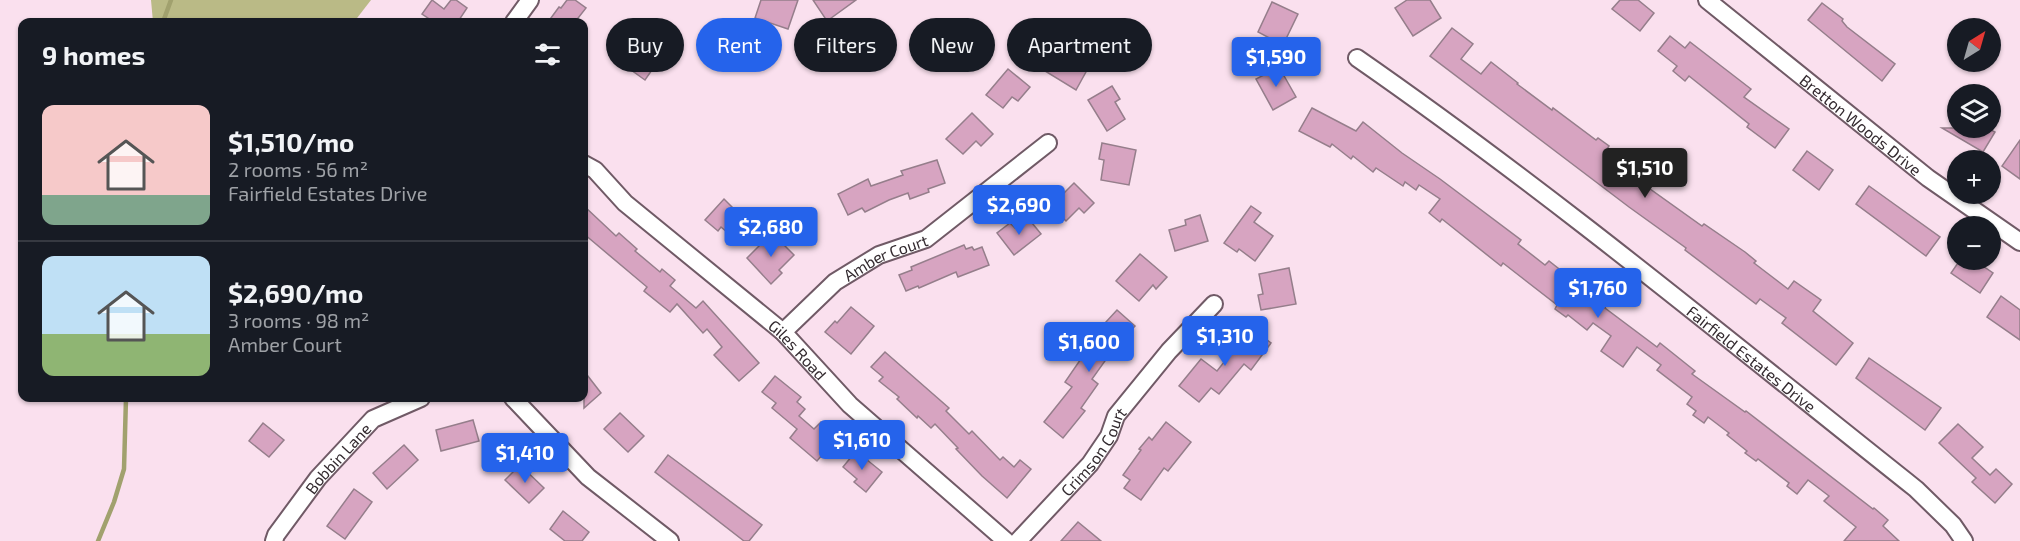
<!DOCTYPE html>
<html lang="en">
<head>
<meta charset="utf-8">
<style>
	:root { --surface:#171b24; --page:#20242c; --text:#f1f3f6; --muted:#9ea1a6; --line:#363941; --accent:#2563eb }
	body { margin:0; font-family:"Exo 2",sans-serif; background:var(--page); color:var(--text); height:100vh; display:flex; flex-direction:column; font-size:22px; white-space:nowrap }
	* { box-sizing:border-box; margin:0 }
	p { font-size:20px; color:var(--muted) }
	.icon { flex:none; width:33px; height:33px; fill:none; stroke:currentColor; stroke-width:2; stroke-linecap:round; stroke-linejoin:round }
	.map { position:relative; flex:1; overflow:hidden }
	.sheet { position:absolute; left:18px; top:18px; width:570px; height:384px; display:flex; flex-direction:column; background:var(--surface); border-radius:12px; box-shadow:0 2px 4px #0004 }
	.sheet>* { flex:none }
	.top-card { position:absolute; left:606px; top:18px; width:570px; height:54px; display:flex; gap:12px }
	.needle { width:39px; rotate:37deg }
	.controls { position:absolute; left:1947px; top:18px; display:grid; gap:12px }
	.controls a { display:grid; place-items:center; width:54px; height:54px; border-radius:50%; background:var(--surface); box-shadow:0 2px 4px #0004; font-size:30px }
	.price { position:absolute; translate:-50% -51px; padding:0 14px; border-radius:6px; background:var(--accent); color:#fff; font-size:20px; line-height:39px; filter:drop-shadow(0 2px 3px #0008) }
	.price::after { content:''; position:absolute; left:50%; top:36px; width:18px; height:14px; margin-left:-9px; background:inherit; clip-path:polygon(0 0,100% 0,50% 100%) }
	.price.current { background:#222; color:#fff }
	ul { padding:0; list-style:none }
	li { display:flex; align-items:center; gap:18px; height:150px; padding:0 24px }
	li+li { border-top:2px solid var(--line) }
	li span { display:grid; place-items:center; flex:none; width:168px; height:120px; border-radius:12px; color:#555 }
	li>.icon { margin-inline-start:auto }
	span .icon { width:72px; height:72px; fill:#fffc; stroke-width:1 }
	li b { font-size:26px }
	h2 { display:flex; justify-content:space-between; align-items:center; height:72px; padding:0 24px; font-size:26px }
	.tag { padding:0 21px; border-radius:27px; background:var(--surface); box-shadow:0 2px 4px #0004; font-size:21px; line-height:54px }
	.tag.current { background:var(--accent); color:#fff }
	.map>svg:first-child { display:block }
</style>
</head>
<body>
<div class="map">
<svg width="2020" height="541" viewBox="0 0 2020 541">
	<rect width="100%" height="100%" fill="#fae0ee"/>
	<!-- forest -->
	<path fill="#baba86" d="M151,0H371L354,22H153Z"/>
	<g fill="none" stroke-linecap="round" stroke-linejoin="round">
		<!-- stream -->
		<g stroke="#a1a16e" stroke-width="4.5">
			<path d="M163,22L171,0"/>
			<path d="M98,541L114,502L124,469L126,398"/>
		</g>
	</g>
	<!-- building -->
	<g fill="#d7a4c1" stroke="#957e8b" stroke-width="1.5">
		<path d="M432,0L444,9L451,0H456L467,8L459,20L462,22H434L422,14Z"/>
		<path d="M567,0H575L586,8L575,22H548L559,7L561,8Z"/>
		<path d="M761,0H798L788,29L755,18Z"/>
		<path d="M813,0H856L827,21Z"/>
		<path d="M1407,0H1430L1441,18L1413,36L1395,8Z"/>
		<path d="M1620,0H1638L1654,13L1640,31L1612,9Z"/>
		<path d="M1272,2L1298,14L1283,45L1258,32Z"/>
		<path d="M1822,3L1843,19L1842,21L1847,27L1895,64L1882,81L1808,20Z"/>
		<path d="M1452,28L1473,44L1461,59L1481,74L1491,62L1518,83L1517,84L1552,110L1553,108L1596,140L1598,138L1609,146L1607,149L1649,182L1646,186L1702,226L1704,224L1745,252L1756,261L1754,263L1788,289L1794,281L1821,300L1813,311L1853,343L1836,365L1782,323L1786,318L1760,299L1756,304L1685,250L1686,248L1629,207L1430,56Z"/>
		<path d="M1670,36L1685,48L1690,42L1751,89L1744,97L1789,129L1775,148L1747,127L1749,124L1689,76L1685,81L1673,71L1677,66L1658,51Z"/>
		<path d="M636,39L661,57L645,80L620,62Z"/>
		<path d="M1061,43L1092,61L1076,90L1045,71Z"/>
		<path d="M1279,67L1296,97L1273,110L1256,79Z"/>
		<path d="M1008,69L1030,87L1018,101L1012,97L1003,108L986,95Z"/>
		<path d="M1112,86L1120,99L1115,102L1125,119L1107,131L1088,100Z"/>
		<path d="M1312,108L1356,131L1363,122L1402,153L1440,179L1521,240L1518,244L1545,265L1549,261L1606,306L1605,308L1657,347L1660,343L1695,371L1692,374L1745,412L1746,411L1873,509L1874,508L1888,520L1883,526L1899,541H1844L1856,527L1824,501L1829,496L1808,480L1797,494L1787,486L1789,483L1758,459L1756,461L1745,453L1747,451L1727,435L1729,433L1708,417L1704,423L1693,415L1696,411L1687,404L1692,397L1657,370L1661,365L1637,347L1623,367L1601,351L1611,336L1593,323L1587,330L1568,315L1566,317L1555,309L1557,305L1503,263L1501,266L1442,219L1440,222L1429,213L1440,199L1419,185L1416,190L1405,182L1403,186L1376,168L1373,172L1353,156L1351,159L1332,144L1330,147L1299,131Z"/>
		<path d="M972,113L993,134L981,146L976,141L963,154L946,139Z"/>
		<path d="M1942,128H1987L1995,132L1983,152Z"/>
		<path d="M2020,140V179L2002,166Z"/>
		<path d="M1102,143L1136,150L1129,185L1101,180L1104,160L1099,159Z"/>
		<path d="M1807,151L1833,170L1819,190L1793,170Z"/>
		<path d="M937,160L945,183L928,189L929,192L910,199L908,193L889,200L865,212L862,208L848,215L838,194L868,179L871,186L903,175L901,171Z"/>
		<path d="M1074,183L1094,203L1084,213L1079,208L1066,221L1051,206Z"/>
		<path d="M1869,186L1940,237L1926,256L1856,204Z"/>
		<path d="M724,199L748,223L734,238L721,227L718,231L705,220Z"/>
		<path d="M584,206L616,236L619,233L637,249L635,251L660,272L662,269L675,280L670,286L696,308L703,301L759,363L739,381L714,355L722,347L707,329L703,333L677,304L670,312L644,291L647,287L584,234Z"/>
		<path d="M1251,206L1261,213L1254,222L1273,236L1255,261L1239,249L1237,252L1224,243Z"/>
		<path d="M1200,215L1208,241L1175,251L1169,230L1186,225L1185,220Z"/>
		<path d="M1028,218L1041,234L1014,255L997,233L1010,223L1015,228Z"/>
		<path d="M772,233L794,255L779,270L782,273L771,284L747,258Z"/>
		<path d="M964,245L966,249L972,247L974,250L982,247L989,265L958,277L956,272L919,288L918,286L906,291L899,275L912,270L911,267Z"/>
		<path d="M1140,254L1167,277L1156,289L1153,285L1139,301L1116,281Z"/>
		<path d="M1960,260H1974L1993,273L1980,293L1951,273Z"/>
		<path d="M1289,268L1296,304L1261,310L1258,295L1263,294L1259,274Z"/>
		<path d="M2001,296L2020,310V340L1987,317Z"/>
		<path d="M851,307L874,326L851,354L825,332L835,321L837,323Z"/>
		<path d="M1117,310L1135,326L1123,338L1127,341L1116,354L1112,351L1092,379L1098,384L1081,408L1085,411L1063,438L1044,422L1072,387L1065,382L1096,337L1094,335Z"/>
		<path d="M1251,328L1271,343L1251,370L1244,364L1219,394L1211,388L1199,402L1179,386L1201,359L1217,371Z"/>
		<path d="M885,352L949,408L946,411L969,434L972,431L1000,460L1003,457L1014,467L1020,460L1031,469L1007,498L982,476L956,449L958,448L935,424L931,428L918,416L917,418L897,399L899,397L879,381L883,377L871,367Z"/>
		<path d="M1869,358L1941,408L1925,430L1856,378Z"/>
		<path d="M584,371L601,393L584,408Z"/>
		<path d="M775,376L801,397L797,402L805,409L799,416L814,429L821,422L827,427L829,425L839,435L817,461L790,438L797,429L772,408L776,403L762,392Z"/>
		<path d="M620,413L644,436L628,452L604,429Z"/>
		<path d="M473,420L479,441L441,451L436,430Z"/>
		<path d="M1166,422L1191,442L1168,471L1164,468L1141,500L1124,488L1130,480L1123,475L1141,450L1139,449L1149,437L1152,440Z"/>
		<path d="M263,423L284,440L269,457L249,441Z"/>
		<path d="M1958,424L1983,447L1972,458L1990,475L1996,469L2012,484L1995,503L1972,482L1976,478L1939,443Z"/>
		<path d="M404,445L418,460L387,489L373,473Z"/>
		<path d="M856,451L882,472L866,492L854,482L857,479L843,467Z"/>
		<path d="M668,455L762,525L749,541H744L655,472Z"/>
		<path d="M520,465L544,488L529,503L505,480Z"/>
		<path d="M354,489L372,502L345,539L327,526Z"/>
		<path d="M563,511L589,532L582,541H565L550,529Z"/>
		<path d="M1078,522L1101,541H1061Z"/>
	</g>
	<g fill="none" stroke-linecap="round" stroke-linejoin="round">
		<defs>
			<g id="street">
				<path id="s1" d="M1707,0L1928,178L2020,242"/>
				<path d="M514,22L530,0"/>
				<path id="s2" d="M1357,58C1550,192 1732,343 1916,489L1953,525L1964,541"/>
				<path id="s3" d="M584,164L595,170L625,203L783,332L850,405L1006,541"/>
				<path id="s4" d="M783,332L835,282L879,255L926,239L1048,143"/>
				<path d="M513,398L588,477L670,541"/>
				<path id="s5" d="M274,541L276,535L318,478L373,419L421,398"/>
				<path id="s6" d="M1018,541L1090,464L1109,436L1116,416L1169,351L1214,304"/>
			</g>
		</defs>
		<!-- street casing -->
		<use href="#street" stroke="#705a66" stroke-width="20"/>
		<!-- street -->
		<use href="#street" stroke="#fff" stroke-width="16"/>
	</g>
	<g text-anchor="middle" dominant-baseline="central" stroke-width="4.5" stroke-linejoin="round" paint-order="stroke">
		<!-- street labels -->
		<g font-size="16" fill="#332a2f" stroke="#fae0ee">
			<text stroke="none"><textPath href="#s1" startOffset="198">Bretton Woods Drive</textPath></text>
			<text stroke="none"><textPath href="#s4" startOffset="129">Amber Court</textPath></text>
			<text stroke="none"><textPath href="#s3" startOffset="284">Giles Road</textPath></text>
			<text stroke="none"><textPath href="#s2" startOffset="496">Fairfield Estates Drive</textPath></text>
			<text stroke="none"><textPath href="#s6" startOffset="118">Crimson Court</textPath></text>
			<text stroke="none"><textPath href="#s5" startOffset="105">Bobbin Lane</textPath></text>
		</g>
	</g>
</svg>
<div class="controls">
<a><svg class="needle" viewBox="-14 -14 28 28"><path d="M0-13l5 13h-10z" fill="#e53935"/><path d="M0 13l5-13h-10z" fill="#9ea1a6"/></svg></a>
<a><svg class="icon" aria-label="layers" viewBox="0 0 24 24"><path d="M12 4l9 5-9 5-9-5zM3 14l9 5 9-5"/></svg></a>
<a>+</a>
<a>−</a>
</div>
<b class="price" style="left:1276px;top:88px">$1,590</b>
<b class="price current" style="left:1645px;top:199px">$1,510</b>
<b class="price" style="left:1019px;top:236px">$2,690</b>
<b class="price" style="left:771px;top:258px">$2,680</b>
<b class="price" style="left:1598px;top:319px">$1,760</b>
<b class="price" style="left:1225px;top:367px">$1,310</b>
<b class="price" style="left:1089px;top:373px">$1,600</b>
<b class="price" style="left:862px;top:471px">$1,610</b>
<b class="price" style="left:525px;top:484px">$1,410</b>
<div class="top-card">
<a class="tag">Buy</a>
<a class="tag current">Rent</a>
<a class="tag">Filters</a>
<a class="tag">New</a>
<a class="tag">Apartment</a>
</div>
<section class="sheet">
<h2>9 homes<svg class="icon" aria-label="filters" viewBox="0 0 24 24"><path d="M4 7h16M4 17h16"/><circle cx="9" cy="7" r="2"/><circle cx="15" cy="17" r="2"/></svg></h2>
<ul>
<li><span style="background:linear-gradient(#f6c9c9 75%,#7fa58c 0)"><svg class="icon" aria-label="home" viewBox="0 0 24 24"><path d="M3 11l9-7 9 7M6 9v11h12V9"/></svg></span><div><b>$1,510/mo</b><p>2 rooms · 56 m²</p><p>Fairfield Estates Drive</p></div></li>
<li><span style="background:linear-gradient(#bfe0f5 65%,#8fb573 0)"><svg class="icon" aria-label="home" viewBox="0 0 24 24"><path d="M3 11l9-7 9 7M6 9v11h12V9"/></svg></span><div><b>$2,690/mo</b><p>3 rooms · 98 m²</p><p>Amber Court</p></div></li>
</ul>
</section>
</div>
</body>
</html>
